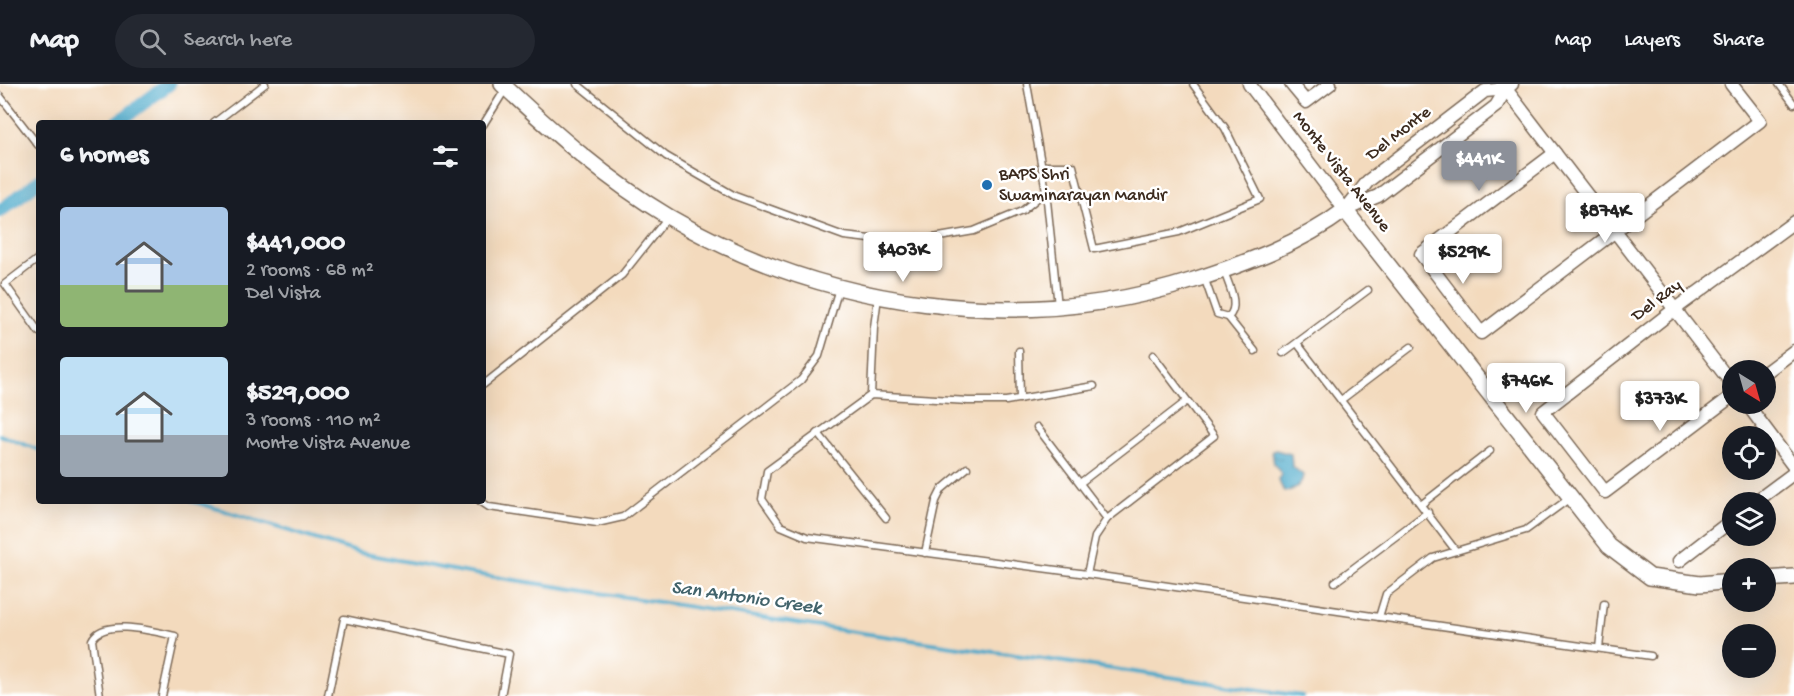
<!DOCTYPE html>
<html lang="en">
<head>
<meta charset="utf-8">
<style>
	:root { --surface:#171b24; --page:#242831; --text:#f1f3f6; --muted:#9ea1a6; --line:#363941; --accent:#8c9099 }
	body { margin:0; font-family:"Gochi Hand",sans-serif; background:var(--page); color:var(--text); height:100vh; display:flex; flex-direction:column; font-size:22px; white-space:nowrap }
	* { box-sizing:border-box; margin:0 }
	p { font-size:20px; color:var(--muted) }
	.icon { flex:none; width:33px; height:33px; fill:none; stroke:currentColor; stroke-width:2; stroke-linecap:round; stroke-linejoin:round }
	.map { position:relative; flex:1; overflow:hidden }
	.panel { position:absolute; left:36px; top:36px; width:450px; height:384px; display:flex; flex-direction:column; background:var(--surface); border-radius:6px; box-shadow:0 6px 24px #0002 }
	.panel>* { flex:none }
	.needle { width:39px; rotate:143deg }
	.tools { position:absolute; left:1722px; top:276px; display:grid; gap:12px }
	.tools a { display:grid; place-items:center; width:54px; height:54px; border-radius:50%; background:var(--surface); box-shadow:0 6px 24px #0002; font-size:30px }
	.price { position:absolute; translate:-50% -51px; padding:0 14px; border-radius:6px; background:#fff; color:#222; font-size:20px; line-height:39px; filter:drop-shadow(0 2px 3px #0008) }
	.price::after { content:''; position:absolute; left:50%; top:36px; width:18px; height:14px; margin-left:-9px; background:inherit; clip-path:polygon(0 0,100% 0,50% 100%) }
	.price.current { background:var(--accent); color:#fff }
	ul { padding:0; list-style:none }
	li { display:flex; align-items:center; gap:18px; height:150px; padding:0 24px }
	li span { display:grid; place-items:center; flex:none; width:168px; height:120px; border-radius:6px; color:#555 }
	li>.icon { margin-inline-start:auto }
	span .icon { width:72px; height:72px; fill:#fffc; stroke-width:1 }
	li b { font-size:26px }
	h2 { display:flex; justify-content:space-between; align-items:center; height:72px; padding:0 24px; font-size:26px }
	header { display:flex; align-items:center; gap:36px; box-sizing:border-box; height:84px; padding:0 30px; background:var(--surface); border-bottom:2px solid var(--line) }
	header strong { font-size:28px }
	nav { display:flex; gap:33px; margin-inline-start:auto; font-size:21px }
	.search { width:420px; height:54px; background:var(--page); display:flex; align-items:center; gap:15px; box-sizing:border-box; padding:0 21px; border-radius:33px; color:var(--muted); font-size:22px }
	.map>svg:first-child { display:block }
</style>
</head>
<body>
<header>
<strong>Map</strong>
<div class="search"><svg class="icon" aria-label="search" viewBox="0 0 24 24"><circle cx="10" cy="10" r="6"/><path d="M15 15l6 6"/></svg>Search here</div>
<nav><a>Map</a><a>Layers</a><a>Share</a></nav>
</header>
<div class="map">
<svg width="1794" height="612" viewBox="0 0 1794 612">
	<defs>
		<pattern id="water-ripples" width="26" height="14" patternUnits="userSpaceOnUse" patternTransform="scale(1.5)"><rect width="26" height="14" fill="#4aa8c9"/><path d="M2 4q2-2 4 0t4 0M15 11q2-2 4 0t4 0" fill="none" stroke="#3f89a3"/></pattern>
	</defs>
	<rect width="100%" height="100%" fill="#fff"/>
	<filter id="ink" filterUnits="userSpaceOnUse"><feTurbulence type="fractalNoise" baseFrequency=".0167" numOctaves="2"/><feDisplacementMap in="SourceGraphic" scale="12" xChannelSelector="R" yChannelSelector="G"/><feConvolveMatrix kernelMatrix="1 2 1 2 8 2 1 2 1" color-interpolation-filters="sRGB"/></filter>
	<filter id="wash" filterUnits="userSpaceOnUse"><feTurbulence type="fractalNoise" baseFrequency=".008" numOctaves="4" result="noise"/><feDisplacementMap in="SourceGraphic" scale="24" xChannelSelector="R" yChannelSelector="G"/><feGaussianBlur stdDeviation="1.35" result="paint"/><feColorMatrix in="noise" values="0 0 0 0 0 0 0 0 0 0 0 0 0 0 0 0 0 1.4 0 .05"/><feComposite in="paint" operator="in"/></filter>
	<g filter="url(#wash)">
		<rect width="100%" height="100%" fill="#f3dabd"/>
		<!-- water -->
		<path fill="url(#water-ripples)" stroke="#426974" stroke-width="1.5" d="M1276,366L1291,370L1292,382L1303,391C1302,402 1294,406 1284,408L1278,395L1282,391L1274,380L1272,367Z"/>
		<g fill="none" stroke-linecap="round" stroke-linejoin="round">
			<!-- stream -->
			<g stroke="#4aa8c9" stroke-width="4">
				<path d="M0,351L39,366"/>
				<path d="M192,417L360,469L469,489L841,546L1302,612"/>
			</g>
			<!-- canal -->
			<g stroke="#4aa8c9" stroke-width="14">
				<path d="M117,39L169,0"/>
				<path d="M0,127L39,97"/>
			</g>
		</g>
	</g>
	<g filter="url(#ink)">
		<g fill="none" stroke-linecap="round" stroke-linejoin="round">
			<defs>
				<g id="service">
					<path d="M577,0L666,72L735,112L844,152L904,159L974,147L1022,127L1046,107L1027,0"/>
					<path d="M1779,0L1794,20"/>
					<path d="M0,12L38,61"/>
					<path d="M214,39L265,0"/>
					<path d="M483,41L506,4"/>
					<path d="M1042,82H1073L1094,165L1179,148L1260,115L1225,44L1193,0"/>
					<path d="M1046,107L1058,222"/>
					<path d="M39,174L5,200L39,248"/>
					<path d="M1204,193L1217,230L1228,233C1241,223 1228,200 1224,187"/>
					<path d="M1228,233L1255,267"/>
					<path d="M1297,259L1456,467"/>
					<path d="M1019,267L1020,315"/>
					<path d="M1283,269L1368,206"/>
					<path d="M483,301L622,191L668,133"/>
					<path d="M1094,302L1006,317H968L871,311L767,387L762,415L781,442L807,453L1087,490L1379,533L1386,510L1433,474L1526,446L1570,414"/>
					<path d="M871,311L874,243L878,213"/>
					<path d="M1341,316L1411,263"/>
					<path d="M1037,343L1107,435"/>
					<path d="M818,349L886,434"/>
					<path d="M1080,399L1187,317"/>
					<path d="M480,417L489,423L597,439L623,433L801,296L819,272L839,204"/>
					<path d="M1422,420L1490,367"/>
					<path d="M925,469L936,417L942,405L967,384"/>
					<path d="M1087,490L1095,453L1107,435L1214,352L1153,271"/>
					<path d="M1335,498L1428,428"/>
					<path d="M1379,533L1651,572"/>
					<path d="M1599,564L1604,520"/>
					<path d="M100,612L92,556C103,533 156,548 175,552L162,612"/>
					<path d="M328,612L344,535L509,570L501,612"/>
				</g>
				<g id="minor">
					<path d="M1249,0L1345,126"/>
					<path d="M1291,0L1306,18L1330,0"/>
					<path d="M1502,0L1732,300"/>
					<path d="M1555,69L1421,170L1481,249L1760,37L1731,0"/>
					<path d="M1346,125L1368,97L1485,7L1506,5"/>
					<path d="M1345,126L1378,112L1496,22L1506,5L1512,0"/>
					<path d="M1766,288L1794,267"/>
					<path d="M1732,312L1605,408L1543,328L1675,225L1794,138"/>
					<path d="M1747,320L1794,383"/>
					<path d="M1755,418L1794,389"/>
					<path d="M1679,477L1732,436"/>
				</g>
				<g id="tertiary">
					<path d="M502,0C554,49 607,96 669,133C825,224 1021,252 1194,196C1246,179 1300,160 1345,126L1609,462L1650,493L1700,500L1732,497"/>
					<path d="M1766,495L1794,493"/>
				</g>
			</defs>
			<!-- service casing -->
			<use href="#service" stroke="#7b6856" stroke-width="9"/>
			<!-- minor casing -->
			<use href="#minor" stroke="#7b6856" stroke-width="15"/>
			<!-- tertiary casing -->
			<use href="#tertiary" stroke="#7b6856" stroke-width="18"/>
			<!-- service -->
			<use href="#service" stroke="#fff" stroke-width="6"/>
			<!-- minor -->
			<use href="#minor" stroke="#fff" stroke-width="12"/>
			<!-- tertiary -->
			<use href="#tertiary" stroke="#fff" stroke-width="15"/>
		</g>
	</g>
	<!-- markers -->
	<circle fill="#1f6fb2" stroke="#fff" stroke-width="2" cx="987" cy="101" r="6"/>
	<g text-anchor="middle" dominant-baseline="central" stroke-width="5" stroke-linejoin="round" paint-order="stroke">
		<!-- street labels -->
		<g font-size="18" fill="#3b2a1e" stroke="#fff">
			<text transform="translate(1399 50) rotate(-38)">Del Monte</text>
			<text transform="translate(1341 88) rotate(52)">Monte Vista Avenue</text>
			<text transform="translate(1657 217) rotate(-37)">Del Ray</text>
		</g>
		<!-- poi labels -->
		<g font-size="18" fill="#3b2a1e" stroke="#fff" text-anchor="start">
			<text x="999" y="91">BAPS Shri<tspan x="999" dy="21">Swaminarayan Mandir</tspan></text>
		</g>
		<!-- water labels -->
		<g font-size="20" font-style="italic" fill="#42636b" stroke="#fff">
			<text transform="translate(746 515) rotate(8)">San Antonio Creek</text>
		</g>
	</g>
</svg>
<div class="tools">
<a><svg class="needle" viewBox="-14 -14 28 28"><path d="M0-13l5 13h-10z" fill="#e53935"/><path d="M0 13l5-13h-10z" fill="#9ea1a6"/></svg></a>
<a><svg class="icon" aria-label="locate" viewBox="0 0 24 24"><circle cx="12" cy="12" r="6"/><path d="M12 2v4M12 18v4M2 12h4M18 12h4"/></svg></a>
<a><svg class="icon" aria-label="layers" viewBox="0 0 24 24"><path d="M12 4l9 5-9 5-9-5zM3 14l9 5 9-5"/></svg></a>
<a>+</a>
<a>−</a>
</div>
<b class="price current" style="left:1479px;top:108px">$441K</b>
<b class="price" style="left:1605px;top:160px">$874K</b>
<b class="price" style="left:903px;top:199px">$403K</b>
<b class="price" style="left:1463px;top:201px">$529K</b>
<b class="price" style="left:1526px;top:330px">$746K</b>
<b class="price" style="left:1660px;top:348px">$373K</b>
<section class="panel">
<h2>6 homes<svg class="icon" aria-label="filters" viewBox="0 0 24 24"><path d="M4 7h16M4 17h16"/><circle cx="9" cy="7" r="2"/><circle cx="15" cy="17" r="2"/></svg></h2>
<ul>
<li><span style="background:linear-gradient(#a9c7e8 65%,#8fb573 0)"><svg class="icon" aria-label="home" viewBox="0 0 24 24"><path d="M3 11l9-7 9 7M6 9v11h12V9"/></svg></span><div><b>$441,000</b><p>2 rooms · 68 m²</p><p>Del Vista</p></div></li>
<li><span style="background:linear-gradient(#bfe0f5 65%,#9aa5b1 0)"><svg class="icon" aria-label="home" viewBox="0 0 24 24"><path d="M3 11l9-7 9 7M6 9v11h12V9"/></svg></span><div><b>$529,000</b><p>3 rooms · 110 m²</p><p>Monte Vista Avenue</p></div></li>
</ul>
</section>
</div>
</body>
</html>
